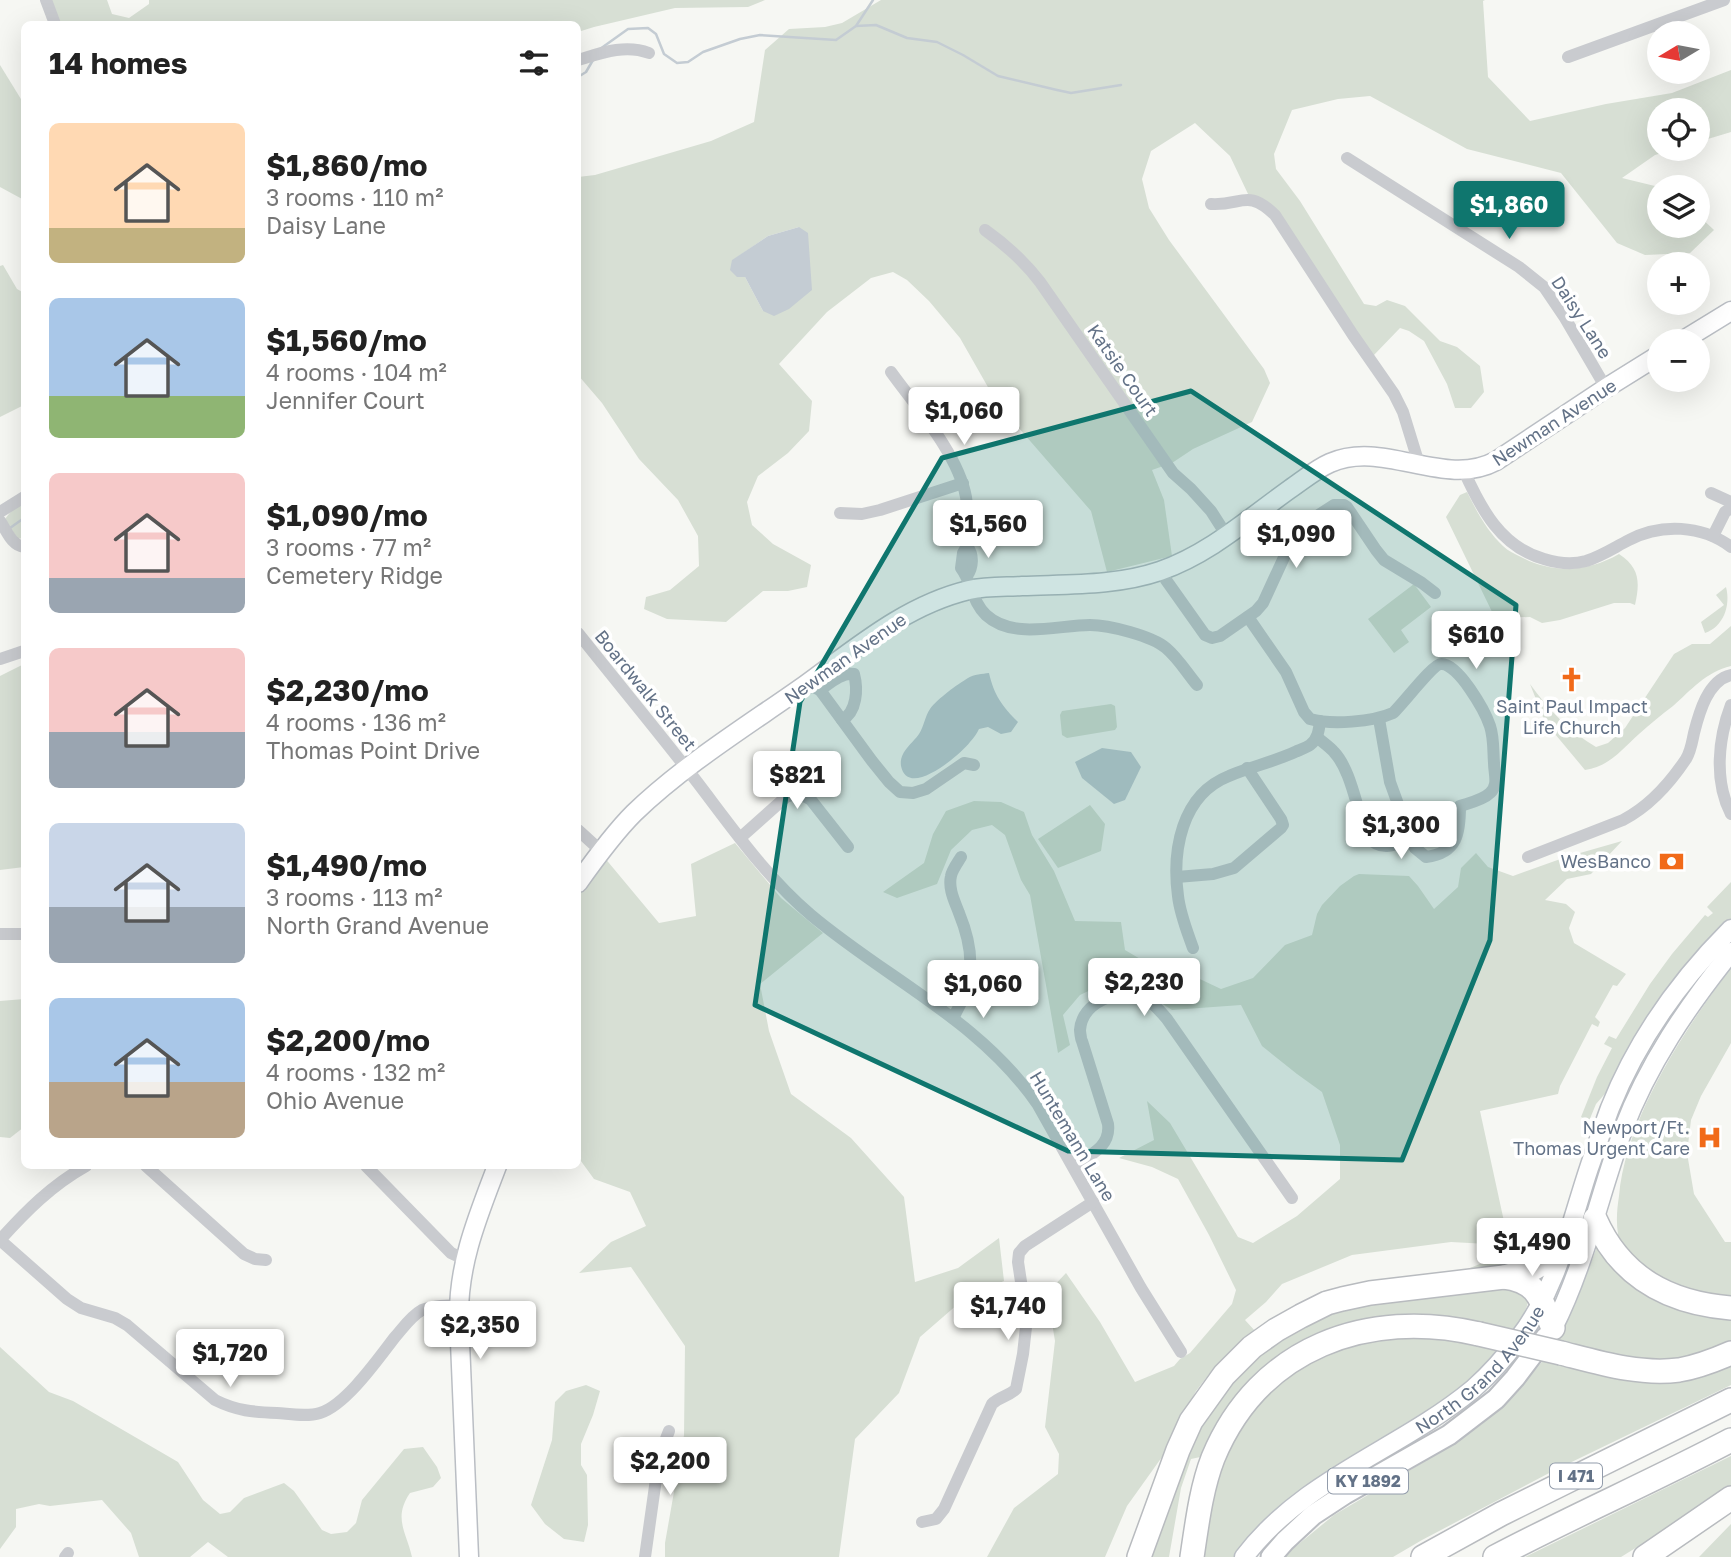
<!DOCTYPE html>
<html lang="en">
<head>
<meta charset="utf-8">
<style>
	:root { --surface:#fff; --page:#f2f2f2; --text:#222; --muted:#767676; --accent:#0f766e }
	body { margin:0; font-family:"Golos Text",sans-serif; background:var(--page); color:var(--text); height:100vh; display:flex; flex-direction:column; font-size:26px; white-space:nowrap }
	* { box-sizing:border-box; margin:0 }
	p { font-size:23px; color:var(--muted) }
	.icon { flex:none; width:38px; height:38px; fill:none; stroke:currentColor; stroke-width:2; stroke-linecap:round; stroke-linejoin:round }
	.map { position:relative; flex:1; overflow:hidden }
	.drawer { position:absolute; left:21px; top:21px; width:560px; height:1148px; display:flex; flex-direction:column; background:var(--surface); border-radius:10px; box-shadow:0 7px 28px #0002 }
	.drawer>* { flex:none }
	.needle { width:46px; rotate:260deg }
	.fabs { position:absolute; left:1647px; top:21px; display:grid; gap:14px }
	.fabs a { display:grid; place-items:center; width:63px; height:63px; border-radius:50%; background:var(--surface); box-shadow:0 7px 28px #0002; font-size:35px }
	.price { position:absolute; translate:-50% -60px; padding:0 16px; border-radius:7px; background:#fff; color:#222; font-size:23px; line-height:46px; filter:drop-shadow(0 2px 4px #0008) }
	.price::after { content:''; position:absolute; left:50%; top:42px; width:21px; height:16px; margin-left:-10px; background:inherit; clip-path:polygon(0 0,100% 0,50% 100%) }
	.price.current { background:var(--accent); color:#fff }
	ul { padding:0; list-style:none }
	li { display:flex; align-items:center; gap:21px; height:175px; padding:0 28px }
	li span { display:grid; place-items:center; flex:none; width:196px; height:140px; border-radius:10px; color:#555 }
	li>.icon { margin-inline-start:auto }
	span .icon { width:84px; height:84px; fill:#fffc; stroke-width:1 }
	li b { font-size:30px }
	h2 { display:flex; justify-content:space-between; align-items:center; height:84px; padding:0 28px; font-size:30px }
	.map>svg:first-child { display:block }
</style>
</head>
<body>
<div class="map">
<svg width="1731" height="1557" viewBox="0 0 1731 1557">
	<rect width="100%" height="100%" fill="#f6f7f3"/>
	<!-- green -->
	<g fill="#d7dfd4" fill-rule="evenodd">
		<path d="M51,0H107L112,14L129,18L149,4V0H765L748,7L675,8L594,27L578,32V24H60Z"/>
		<path d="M881,0H1485L1483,1L1488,77L1530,121L1606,104L1672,93L1731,70V132L1698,142V110H1659V149H1676L1655,155L1622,178L1659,187V226H1698V215L1714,230L1690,253L1645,255L1617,243L1561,173L1467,149L1370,96L1338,99L1292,110L1274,154L1276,169L1300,201L1364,304L1376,306L1387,300L1405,306L1440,341L1457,347L1480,366L1484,392L1471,408H1455L1447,384L1424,341L1409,331L1400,328L1373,356L1306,254L1249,196L1230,156L1195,123L1151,151L1142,179L1149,208L1169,240L1264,369L1270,383L1252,422L1193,449L1172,463L1152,470L1164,500L1172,556L1107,572L1091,511L997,403L960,338L929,301L907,280L893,272L871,278L827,312L779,364L812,401L809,431L788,453L758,476L747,502L752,525L773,544L811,565L807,587L788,591H763L726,622L667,619L644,609L646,597L670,590L699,566L698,536L678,500L639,459L602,403L578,375V177L595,175L711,141L754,122L765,50L789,29L825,27L842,23ZM799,227L763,311L745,277L733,260L768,236Z"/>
		<path d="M0,65L24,104V200L0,187Z"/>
		<path d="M3,265L17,289L24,293V405L0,417V266Z"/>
		<path d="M1467,492C1477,512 1487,531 1503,546C1508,551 1515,554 1521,557C1552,574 1588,572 1619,554C1640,568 1640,582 1635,605L1630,603H1614L1560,620L1542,623L1530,617L1495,618L1446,517L1460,495Z"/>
		<path d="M24,502V539L17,538L5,519L12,510Z"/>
		<path d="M1414,584L1431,607L1401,630L1409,642L1394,653L1368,619Z"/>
		<path d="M1726,587C1731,606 1723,627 1705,633L1701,622L1724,605L1716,595Z"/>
		<path d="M1731,626V666C1706,672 1691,690 1673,706C1661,715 1650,724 1639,734C1622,749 1609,767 1585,770L1545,722L1530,684C1548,709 1569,731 1596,747L1608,743L1625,728L1674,654L1692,644H1710Z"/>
		<path d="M24,664V867L0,870V676Z"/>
		<path d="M1111,704L1115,706L1117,727L1115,730L1067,738L1062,735L1060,715L1062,711Z"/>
		<path d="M974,801L1001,802L1024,812L1032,835L1054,871L1075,921L1121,922L1125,950L1147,963H1166L1221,989L1253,978L1285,945L1312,935L1317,914L1322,905L1340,886L1354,876L1359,874L1409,876L1418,886L1434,909L1458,887L1461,868L1476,853L1488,867L1513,876L1566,857L1622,841L1591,874L1567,879L1545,900L1566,904L1575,912L1569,928L1574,943L1626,974L1617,986L1613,985L1595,1017L1600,1022L1598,1027L1592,1024L1560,1086L1558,1094L1480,1111L1505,1226L1556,1235L1528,1265L1465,1270L1524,1246L1451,1242L1352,1255L1282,1284L1266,1302L1245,1320L1256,1332L1209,1374L1196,1391L1175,1431L1167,1450L1127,1506L1105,1557H987L1014,1508L1058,1474L1059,1454L1045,1427L1055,1341L1047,1293L1066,1273L1100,1322L1135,1382L1174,1366L1180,1359L1190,1353L1232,1304L1236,1290L1209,1235L1178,1179L1152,1167L1119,1158L1154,1140L1147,1101L1170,1123L1238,1237L1253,1243L1297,1216L1340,1179V1145L1322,1092L1297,1074L1262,1046L1241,1005L1172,1010L1140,989L1103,984L1080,995L1063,1015L1070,1045L1058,1053L1030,895L1021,880L1005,835L992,825L972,830L951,850L937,884L897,898L883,892L924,863L933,834L946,811Z"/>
		<path d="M1090,805L1105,824L1101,851L1058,868L1038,839Z"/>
		<path d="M735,843L781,898L823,933L760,984L769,1031L791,1094L851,1138L904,1197L915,1282L958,1268L999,1238L1004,1281L966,1297L920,1337L899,1393L855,1439L839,1557H665V1543L684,1435L685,1346L631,1267L579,1273L611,1242L646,1226L630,1192L594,1179L578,1157V894L604,857L659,923L696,916L691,864Z"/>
		<path d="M1731,882V919L1685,966L1610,1088L1596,1104L1589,1121L1581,1117L1597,1077L1612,1048L1604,1044L1609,1036L1616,1039L1650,984L1672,954L1705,915L1708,917L1713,913L1707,907Z"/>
		<path d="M1731,968V1043L1701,1096L1691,1120L1687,1153L1694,1194L1725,1242H1731V1302L1669,1288L1612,1244L1618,1234C1616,1221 1617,1209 1619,1196C1626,1118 1684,1030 1731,968Z"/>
		<path d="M24,999V1127L10,1138L0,1137V1001Z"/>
		<path d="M1598,1244L1614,1270L1648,1295L1731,1317V1343L1687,1358L1632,1360L1553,1345L1575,1305Z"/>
		<path d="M1511,1285L1529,1296L1527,1306L1515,1335L1456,1322L1309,1343L1205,1456L1191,1459L1181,1488L1169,1557H1144L1214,1395L1275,1338L1354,1301Z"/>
		<path d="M1393,1333L1506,1347L1497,1357L1434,1411L1322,1475L1297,1494L1263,1524L1235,1557H1197L1202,1525L1232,1434L1289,1372L1318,1354Z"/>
		<path d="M0,1347L49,1392L73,1401L178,1462L203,1500L220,1514L230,1512L244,1498L284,1483L294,1491L322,1530L331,1534L347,1532L356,1523L362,1500L404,1449L423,1447L437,1467L441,1478L433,1487L410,1493C393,1518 406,1531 412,1557H228L208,1542L190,1557H139L131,1533L102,1500L50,1506L39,1504L16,1509V1527L0,1549Z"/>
		<path d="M1546,1357L1582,1369L1731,1361V1385L1553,1471L1422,1540L1393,1557H1285L1289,1552L1334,1515L1439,1453L1482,1424L1516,1393Z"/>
		<path d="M586,1385L600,1391L593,1415L581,1444V1465L587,1475L588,1525L584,1542L564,1539L545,1524L531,1505L552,1440L555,1402L566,1391Z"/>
		<path d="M1731,1456V1489L1621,1557H1525Z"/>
		<path d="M1731,1523V1557H1699L1731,1524Z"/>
	</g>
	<!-- water -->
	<g fill="#c4ccd3">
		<path d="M799,227L808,233L812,290L789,309L774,316L763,311L745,277H737L730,270L732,260L768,236Z"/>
		<path d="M989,673C994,695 1002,706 1018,722L1011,732L1001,734L988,727L979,729C977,733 974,738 970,742C961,754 908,800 901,766C899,752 912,744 919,734C924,726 925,716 930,709C937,699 958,684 968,678C974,674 982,674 989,673Z"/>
		<path d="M1102,748L1131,752L1141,767L1125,800L1114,804L1082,778L1075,762Z"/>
	</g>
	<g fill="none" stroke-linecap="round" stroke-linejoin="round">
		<!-- stream -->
		<g stroke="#c4ccd3" stroke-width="2.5">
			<path d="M856,26L876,25L907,38L937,42L963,55L998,76L1057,90L1071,93L1121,85"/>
			<path d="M600,49L628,29L648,28L656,34L664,54L677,63L688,62L703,52L740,39L760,35L836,40L856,26L873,0"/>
			<path d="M578,77L586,72L593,60"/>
			<path d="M10,528L24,518"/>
		</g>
		<defs>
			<g id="secondary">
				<path d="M1682,341L1731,311"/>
				<path d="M578,883C595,859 613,834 634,813C685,764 747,726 805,685C856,648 906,605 969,590C987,586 1005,587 1022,586C1068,584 1116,586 1160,571C1209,554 1248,519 1290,489C1302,481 1316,469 1330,463C1384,439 1444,489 1496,461L1606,388L1659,355"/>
				<path d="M1553,1328C1585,1265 1599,1196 1623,1130C1648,1064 1687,1007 1731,952"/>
				<path d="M469,1557L459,1318C458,1263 478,1216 497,1166"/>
				<path id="s1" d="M1244,1557C1304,1478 1399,1450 1473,1389C1490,1374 1506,1356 1519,1338C1557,1289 1570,1225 1589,1168C1596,1148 1603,1127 1610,1108C1637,1040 1680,980 1731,929"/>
			</g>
			<path id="primary" d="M1271,1557L1285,1541L1313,1515L1345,1494L1449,1435L1496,1399L1515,1378L1546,1337"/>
			<g id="highway">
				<path d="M1595,1219C1621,1278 1669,1303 1731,1308"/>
				<path d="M1504,1277C1538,1281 1541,1300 1553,1328"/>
				<path d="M1561,1353C1600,1363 1639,1375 1679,1370C1697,1367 1715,1360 1731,1353"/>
				<path d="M1139,1557L1178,1450L1191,1421L1224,1375L1252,1347L1276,1330L1301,1316L1327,1303L1342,1299L1370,1293L1504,1277L1533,1269L1548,1260L1567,1236"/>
				<path d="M1192,1557C1197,1524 1201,1489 1213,1458C1259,1347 1368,1308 1479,1334"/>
				<path d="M1423,1557L1501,1514L1731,1400"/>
				<path d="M1495,1557C1573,1516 1653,1481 1731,1440"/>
				<path d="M1645,1557L1731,1498"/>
			</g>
		</defs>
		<!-- secondary casing -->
		<use href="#secondary" stroke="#babec4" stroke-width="21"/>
		<!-- primary casing -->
		<use href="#primary" stroke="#b9bcc1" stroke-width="23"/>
		<!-- highway casing -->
		<use href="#highway" stroke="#b8bbbf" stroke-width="26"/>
		<!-- street -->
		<g stroke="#c9cbcf" stroke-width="12">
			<path d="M46,0L55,24"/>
			<path d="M1568,57L1724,0"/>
			<path d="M578,60C601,53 625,44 649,53"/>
			<path d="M1347,158L1519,267L1544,287L1565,318L1606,388"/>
			<path d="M1211,204C1242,206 1247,188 1275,215L1353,335L1394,394L1403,412L1419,464"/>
			<path d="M985,230C1006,245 1024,261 1040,282L1173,473L1191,489L1211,511L1227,536"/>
			<path d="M891,372C917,408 958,454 966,497C969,514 967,530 967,546C974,555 973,567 967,576"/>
			<path d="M1464,471C1481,509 1501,547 1544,559C1557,563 1572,565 1586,561C1602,556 1615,547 1629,540C1661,523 1702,525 1731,547"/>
			<path d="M1711,493L1731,502"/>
			<path d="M0,512L24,497"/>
			<path d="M840,513L862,514L880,510L963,483"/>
			<path d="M0,521C7,531 11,545 24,547"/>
			<path d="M1713,536L1725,512L1731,508"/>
			<path d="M967,546L963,553L961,568C972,582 972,602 986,615C1013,640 1058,625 1090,625C1109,625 1152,636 1166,648C1178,658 1187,673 1197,685"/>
			<path d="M1162,570L1166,580L1205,635L1212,638L1220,636L1256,611L1263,603L1297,529L1334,505H1344L1347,507L1376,550L1384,560L1422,583L1435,593"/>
			<path d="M1248,617L1286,672L1304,712L1310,719C1331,725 1373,722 1393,713C1402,705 1433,664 1441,664C1458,663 1485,711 1490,726C1494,738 1493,750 1494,763C1494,774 1499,785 1490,793C1483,800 1469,803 1460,806C1460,832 1458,853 1426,857L1415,848L1410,839"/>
			<path d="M578,633C616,681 656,729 694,778C731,826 765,876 811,915C887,979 981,1021 1038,1105L1141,1288L1181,1352"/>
			<path d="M0,659L24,651"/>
			<path d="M807,684L820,690L872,761L889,782L900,792L913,793L926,789L964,763L974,765"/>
			<path d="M820,690C830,683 842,672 854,674C858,689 857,712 842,720"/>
			<path d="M1731,705C1718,739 1714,781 1731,814"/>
			<path d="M1317,737C1322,742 1329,746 1334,752C1352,771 1357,813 1368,837C1381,852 1395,845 1410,839L1404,814L1398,804L1390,782L1379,719"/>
			<path d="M578,830L601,851"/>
			<path d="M740,838L786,797C796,793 802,794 811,800L848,847"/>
			<path d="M1528,857L1623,820C1648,807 1670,783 1686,759C1691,751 1692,742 1694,733C1699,713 1708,680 1731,675"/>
			<path d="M1177,877L1213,874L1234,868L1281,828L1283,825L1281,819L1247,768"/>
			<path d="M0,934H24"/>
			<path d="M1193,948C1187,931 1180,914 1178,896C1172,851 1181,795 1229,776C1250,767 1273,762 1295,752C1299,750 1306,748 1310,745C1318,739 1319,730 1320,721"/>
			<path d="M953,1018C975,981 975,952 959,913C955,902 948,889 951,876C952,870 958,862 961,857"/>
			<path d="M146,1166L244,1254L255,1259L266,1260"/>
			<path d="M366,1166L451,1253L464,1259"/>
			<path d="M1073,1166C1090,1155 1111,1147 1108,1124L1082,1041C1081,1040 1080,1031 1080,1030C1082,1002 1118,988 1142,997C1152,1001 1160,1011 1167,1019L1292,1198"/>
			<path d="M0,1240L67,1299L81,1308L115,1318L127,1325L215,1400C237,1411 253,1412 277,1413C291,1414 307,1417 320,1413C346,1405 378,1359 395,1337C403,1328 411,1316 422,1310C433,1305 447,1306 459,1305"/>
			<path d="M0,1240C26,1211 52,1185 86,1166"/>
			<path d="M922,1522L936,1519L944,1509L992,1404C999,1397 1009,1396 1016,1389L1023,1354L1026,1327L1025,1308L1018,1262L1019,1253L1025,1246L1093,1202"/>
			<path d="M65,1557L68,1553"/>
			<path d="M645,1557L656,1479L662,1449L669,1431"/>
		</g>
		<!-- secondary -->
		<use href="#secondary" stroke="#fff" stroke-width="18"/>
		<!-- primary -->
		<use href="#primary" stroke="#fff" stroke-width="19"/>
		<!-- highway -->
		<use href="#highway" stroke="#fff" stroke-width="23"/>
		<defs>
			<path id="highway-bridge" d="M1479,1334L1561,1353"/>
		</defs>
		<!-- highway-bridge casing -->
		<use href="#highway-bridge" stroke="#b8bbbf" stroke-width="26" stroke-linecap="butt"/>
		<!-- highway-bridge -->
		<use href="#highway-bridge" stroke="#fff" stroke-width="23"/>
	</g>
	<!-- marked area -->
	<path fill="#0f766e" fill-opacity="0.2" stroke="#0f766e" stroke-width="5" stroke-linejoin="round" d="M1191,391L1516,605L1490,940L1402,1160L1068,1151L755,1005L800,702L942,458Z"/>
	<!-- icons -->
	<defs>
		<symbol id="church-bare" viewBox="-9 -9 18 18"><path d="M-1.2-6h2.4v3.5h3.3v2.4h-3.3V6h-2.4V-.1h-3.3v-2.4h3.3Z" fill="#f16a19" stroke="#fff" stroke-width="2.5" paint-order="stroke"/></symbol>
		<symbol id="bank-bare" viewBox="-9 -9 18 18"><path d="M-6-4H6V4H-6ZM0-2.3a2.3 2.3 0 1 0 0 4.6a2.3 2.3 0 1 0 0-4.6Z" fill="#f16a19" stroke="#fff" stroke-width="2.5" paint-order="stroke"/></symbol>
		<symbol id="hospital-bare" viewBox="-9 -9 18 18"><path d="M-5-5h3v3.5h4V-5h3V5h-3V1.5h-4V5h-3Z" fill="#f16a19" stroke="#fff" stroke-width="2.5" paint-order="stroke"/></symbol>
	</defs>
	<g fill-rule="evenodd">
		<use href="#church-bare" x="1554" y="662" width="35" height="35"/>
		<use href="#bank-bare" x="1654" y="844" width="35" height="35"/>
		<use href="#hospital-bare" x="1692" y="1120" width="35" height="35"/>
	</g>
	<g text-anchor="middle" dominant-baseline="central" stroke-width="7" stroke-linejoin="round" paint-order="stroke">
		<!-- shield labels -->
		<g fill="#fff" stroke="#929cab" stroke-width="2">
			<rect x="1550" y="1463.5" width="52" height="25" rx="5"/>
			<rect x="1328" y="1468.5" width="80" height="25" rx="5"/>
		</g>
		<g font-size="16" font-weight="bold" fill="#637287">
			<text x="1576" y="1476">I 471</text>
			<text x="1368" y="1481">KY 1892</text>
		</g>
		<!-- street labels -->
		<g font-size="18" fill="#637287" stroke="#fff">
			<text transform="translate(1582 317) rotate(57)">Daisy Lane</text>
			<text transform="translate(1123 370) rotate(55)">Katsie Court</text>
			<text transform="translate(1554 422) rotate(-33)">Newman Avenue</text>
			<text transform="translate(845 658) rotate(-35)">Newman Avenue</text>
			<text transform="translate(646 690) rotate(51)">Boardwalk Street</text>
			<text transform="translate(1073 1136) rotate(59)">Huntemann Lane</text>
			<text stroke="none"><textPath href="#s1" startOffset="304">North Grand Avenue</textPath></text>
		</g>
		<!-- poi labels -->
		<g font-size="18" fill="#637287" stroke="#fff" text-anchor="end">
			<text x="1572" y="706" text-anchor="middle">Saint Paul Impact<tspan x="1572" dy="21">Life Church</tspan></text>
			<text x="1651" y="861">WesBanco</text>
			<text x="1690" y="1127">Newport/Ft.<tspan x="1690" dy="21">Thomas Urgent Care</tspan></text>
		</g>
	</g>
</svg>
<div class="fabs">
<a><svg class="needle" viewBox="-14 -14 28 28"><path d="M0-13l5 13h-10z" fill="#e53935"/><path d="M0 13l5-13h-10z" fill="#767676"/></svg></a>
<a><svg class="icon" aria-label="locate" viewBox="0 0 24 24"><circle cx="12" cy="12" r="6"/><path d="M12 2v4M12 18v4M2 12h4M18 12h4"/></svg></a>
<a><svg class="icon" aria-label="layers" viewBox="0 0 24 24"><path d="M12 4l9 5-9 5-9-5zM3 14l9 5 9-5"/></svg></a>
<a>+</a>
<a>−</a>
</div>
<b class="price current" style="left:1509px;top:241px">$1,860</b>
<b class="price" style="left:964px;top:447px">$1,060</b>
<b class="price" style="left:988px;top:560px">$1,560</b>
<b class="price" style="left:1296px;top:570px">$1,090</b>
<b class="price" style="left:1476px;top:671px">$610</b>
<b class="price" style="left:797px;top:811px">$821</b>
<b class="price" style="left:1401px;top:861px">$1,300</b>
<b class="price" style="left:1144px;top:1018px">$2,230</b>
<b class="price" style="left:983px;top:1020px">$1,060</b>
<b class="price" style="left:1532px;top:1278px">$1,490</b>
<b class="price" style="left:1008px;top:1342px">$1,740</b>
<b class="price" style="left:480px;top:1361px">$2,350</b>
<b class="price" style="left:230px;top:1389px">$1,720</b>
<b class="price" style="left:670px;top:1497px">$2,200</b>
<section class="drawer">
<h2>14 homes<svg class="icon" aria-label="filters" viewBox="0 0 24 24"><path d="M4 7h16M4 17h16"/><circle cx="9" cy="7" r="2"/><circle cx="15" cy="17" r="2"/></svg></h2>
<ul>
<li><span style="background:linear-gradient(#ffd9b3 75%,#c2b280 0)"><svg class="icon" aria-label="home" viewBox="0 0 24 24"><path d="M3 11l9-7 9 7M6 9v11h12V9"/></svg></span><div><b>$1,860/mo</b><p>3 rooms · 110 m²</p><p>Daisy Lane</p></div></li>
<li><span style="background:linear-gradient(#a9c7e8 70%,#8fb573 0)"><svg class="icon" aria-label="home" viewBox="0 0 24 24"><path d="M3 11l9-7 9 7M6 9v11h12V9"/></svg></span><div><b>$1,560/mo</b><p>4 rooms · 104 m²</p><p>Jennifer Court</p></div></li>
<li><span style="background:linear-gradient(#f6c9c9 75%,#9aa5b1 0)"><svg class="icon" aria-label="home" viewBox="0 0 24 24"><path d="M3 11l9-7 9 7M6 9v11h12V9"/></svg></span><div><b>$1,090/mo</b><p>3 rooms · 77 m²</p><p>Cemetery Ridge</p></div></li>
<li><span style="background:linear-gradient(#f6c9c9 60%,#9aa5b1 0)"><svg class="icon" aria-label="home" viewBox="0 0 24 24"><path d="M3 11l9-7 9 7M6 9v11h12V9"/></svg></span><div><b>$2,230/mo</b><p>4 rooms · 136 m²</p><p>Thomas Point Drive</p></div></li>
<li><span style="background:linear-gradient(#c9d6e8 60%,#9aa5b1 0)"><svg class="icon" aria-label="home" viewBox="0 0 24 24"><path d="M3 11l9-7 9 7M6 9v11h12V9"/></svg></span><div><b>$1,490/mo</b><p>3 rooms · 113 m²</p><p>North Grand Avenue</p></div></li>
<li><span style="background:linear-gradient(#a9c7e8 60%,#b9a48a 0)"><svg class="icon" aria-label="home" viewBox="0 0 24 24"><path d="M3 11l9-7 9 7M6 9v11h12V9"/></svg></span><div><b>$2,200/mo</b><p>4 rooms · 132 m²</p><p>Ohio Avenue</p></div></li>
</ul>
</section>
</div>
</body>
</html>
